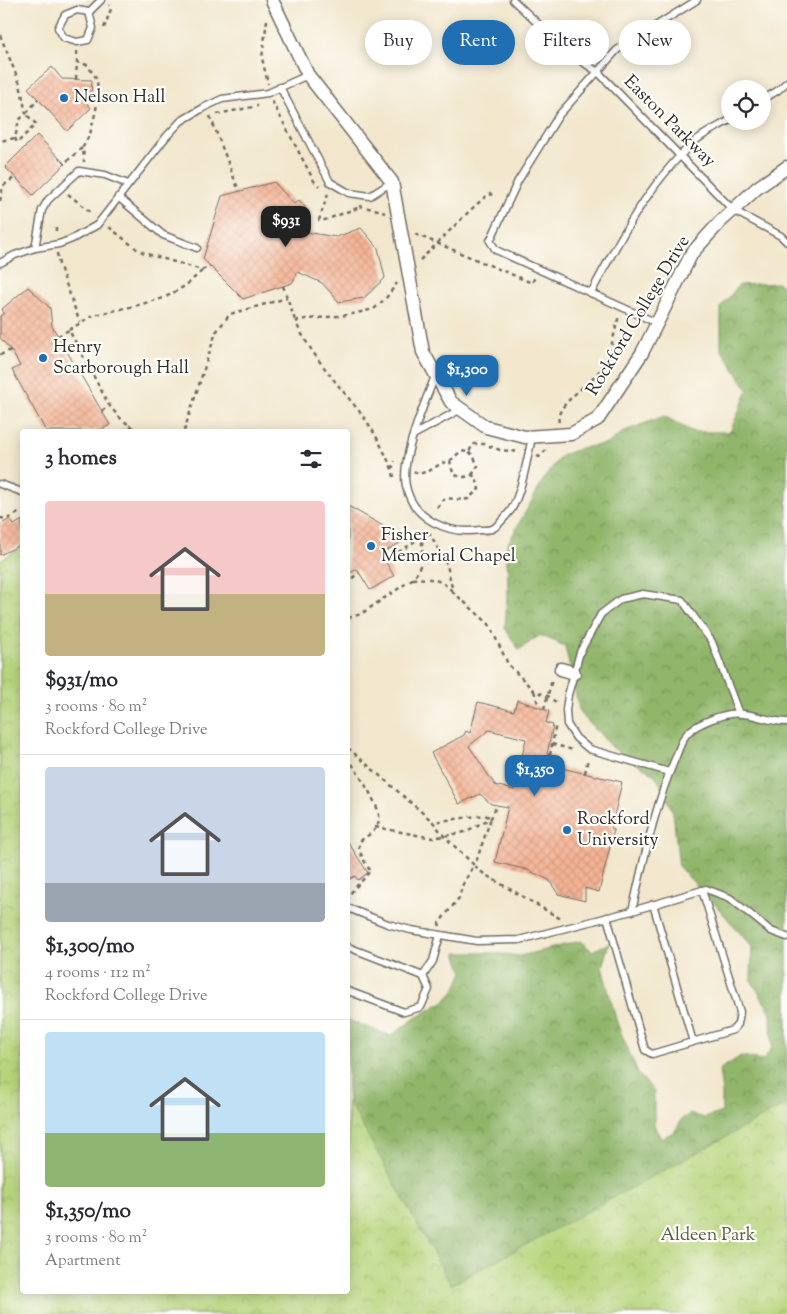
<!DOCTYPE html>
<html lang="en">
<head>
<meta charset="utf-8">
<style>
	:root { --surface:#fff; --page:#f7f7f7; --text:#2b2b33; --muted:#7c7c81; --line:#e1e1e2; --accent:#1f6fb2 }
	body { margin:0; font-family:"Sorts Mill Goudy",serif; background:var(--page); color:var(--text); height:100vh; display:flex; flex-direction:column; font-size:19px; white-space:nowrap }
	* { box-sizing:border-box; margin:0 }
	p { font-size:16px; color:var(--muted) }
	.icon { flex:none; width:28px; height:28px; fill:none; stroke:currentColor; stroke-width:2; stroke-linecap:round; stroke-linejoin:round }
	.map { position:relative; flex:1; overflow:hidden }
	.drawer { position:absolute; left:20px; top:429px; width:330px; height:865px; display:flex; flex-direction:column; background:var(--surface); border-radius:5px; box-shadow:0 2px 12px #0003 }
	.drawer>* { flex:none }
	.guide { position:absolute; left:365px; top:20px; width:346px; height:45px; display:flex; gap:10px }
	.tools { position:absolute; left:721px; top:80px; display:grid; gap:10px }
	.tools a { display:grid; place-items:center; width:50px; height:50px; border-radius:50%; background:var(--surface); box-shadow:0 2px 12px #0003; font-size:25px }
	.price { position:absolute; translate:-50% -42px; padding:0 11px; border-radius:10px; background:var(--accent); color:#fff; font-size:16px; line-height:32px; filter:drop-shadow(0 1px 2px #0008) }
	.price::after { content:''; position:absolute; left:50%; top:30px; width:15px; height:11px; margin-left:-8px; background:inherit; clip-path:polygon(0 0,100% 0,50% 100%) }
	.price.on { background:#222; color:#fff }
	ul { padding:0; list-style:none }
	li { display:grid; align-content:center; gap:10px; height:265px; padding:0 25px }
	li+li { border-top:1px solid var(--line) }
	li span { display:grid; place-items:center; height:155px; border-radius:5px; color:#555 }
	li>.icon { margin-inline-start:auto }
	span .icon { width:90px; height:90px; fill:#fffc; stroke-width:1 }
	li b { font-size:21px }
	h2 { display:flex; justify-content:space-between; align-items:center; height:60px; padding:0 25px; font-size:21px }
	.chip { padding:0 18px; border-radius:22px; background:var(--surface); box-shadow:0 2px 12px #0003; font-size:18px; line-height:45px }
	.chip.on { background:var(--accent); color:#fff }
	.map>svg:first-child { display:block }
</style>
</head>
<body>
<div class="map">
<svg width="787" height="1314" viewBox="0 0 787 1314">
	<defs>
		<pattern id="forest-crowns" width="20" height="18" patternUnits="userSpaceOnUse" patternTransform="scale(1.25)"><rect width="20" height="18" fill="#90b66a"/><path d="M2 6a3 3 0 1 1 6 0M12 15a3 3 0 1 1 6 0" fill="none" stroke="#769457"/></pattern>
		<pattern id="park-crowns" width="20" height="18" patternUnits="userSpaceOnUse" patternTransform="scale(1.25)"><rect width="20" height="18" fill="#b6d47a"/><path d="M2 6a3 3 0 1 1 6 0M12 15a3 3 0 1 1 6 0" fill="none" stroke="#9db66a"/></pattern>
		<pattern id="building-cross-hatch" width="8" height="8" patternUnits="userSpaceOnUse" patternTransform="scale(1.25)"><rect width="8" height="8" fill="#f4b394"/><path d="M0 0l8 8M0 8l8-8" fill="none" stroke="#d19a80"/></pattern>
	</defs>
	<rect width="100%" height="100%" fill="#fdfcf7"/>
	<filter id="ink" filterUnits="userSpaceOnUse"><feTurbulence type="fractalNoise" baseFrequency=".02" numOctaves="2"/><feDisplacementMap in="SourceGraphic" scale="10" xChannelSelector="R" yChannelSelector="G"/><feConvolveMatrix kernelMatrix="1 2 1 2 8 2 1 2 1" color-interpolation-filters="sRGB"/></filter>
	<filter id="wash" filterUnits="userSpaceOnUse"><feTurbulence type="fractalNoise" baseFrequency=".0096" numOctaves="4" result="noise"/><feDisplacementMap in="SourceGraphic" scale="20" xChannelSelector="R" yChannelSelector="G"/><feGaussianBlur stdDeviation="1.12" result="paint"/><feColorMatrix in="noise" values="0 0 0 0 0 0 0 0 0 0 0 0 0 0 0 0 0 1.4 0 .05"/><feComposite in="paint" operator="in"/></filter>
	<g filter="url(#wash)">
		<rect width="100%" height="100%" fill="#f2e7cd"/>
		<!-- forest -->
		<path fill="url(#forest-crowns)" stroke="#5e704a" d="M779,283L787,291V1314H0V574L22,1291H348V1020L391,1036L414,1019L446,1000L455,990L463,972L456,953H493L520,956L581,941L592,951L609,943L602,967L617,1023L638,1074L654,1091V1125L661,1139L675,1131L682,1119L690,1114L705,1118L722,1112V1091L719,1070L741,1056L763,1060L772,1048L771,1013L751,980L752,947L714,903L679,867L673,812L656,776L613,748L580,713L565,646L540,635L519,650L505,628L508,580L506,547L545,477L561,456L581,448L607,444L625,431L664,416L693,432H730L748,390L721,349V307L739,285Z"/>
		<!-- park -->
		<path fill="url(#park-crowns)" stroke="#708052" d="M22,548V1291H348V1100L451,1285L787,1104V1314H0V560Z"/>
		<g id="blocks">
			<!-- building -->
			<g fill="url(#building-cross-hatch)" fill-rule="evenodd">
				<path d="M52,67L62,79L92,80L91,97L86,102L91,108L67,131L28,88Z"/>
				<path d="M37,135L65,164L33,195L5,167Z"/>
				<path d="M274,182L294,204L299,200L309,212L306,232L336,237L361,228L378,248L385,278L364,298L339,302L322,283L298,272L292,283L243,299L203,259L222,196Z"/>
				<path d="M28,287L50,308L52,326L110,425L99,431H46L12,370L20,366L11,350L0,338V316L4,313L2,309Z"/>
				<path d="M348,506L406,539L381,554L394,576L370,590L357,569L348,574Z"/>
				<path d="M10,519L14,525L22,520V544L0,555V525Z"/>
				<path d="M517,700L549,711L546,723L553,725L547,754L555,757L557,767L622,782L611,829L614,830L599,892L585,888V901L558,894L549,880L528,870L495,862L508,807L491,804L480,794L459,804L431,753L464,735L466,731L470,733L478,702L514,711ZM489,730L526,739L514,790L495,785L469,746Z"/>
				<path d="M348,842L368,873L358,880L355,876L348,880Z"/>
			</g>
		</g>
	</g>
	<g filter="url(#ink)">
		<use href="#blocks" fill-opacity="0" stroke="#716d64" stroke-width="1"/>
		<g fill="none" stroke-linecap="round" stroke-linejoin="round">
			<defs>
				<g id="lane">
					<path d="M513,0L570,54L598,72L733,210L781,236L787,242"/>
					<path d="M77,10L89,12L93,28L88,40L77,42L64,38L58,28L65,15Z"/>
					<path d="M89,12L101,0"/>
					<path d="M280,87L330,182L349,193L370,196L392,182"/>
					<path d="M762,100L777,91L787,82"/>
					<path d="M118,197L163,235L197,248"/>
					<path d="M35,248L42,210L48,200L79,171L105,175L128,184"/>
					<path d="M0,263L15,255L35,248L59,244L72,239L97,225L166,137L181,121L205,107L222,99L268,93L308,75"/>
					<path d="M591,293C619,240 649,183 694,142C704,133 718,127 730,120"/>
					<path d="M657,323L496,250L490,241L518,181L559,115L617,50L697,0"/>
					<path d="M435,376C425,403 400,458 406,486C413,520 449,535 480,530C484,530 489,530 492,529C497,527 507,515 511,510C521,495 528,456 532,437"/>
					<path d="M415,434L461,409"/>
					<path d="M0,484L22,492"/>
					<path d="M669,772L589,749L576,738L567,724L566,710L568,695L580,652L601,614L621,599L643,594L682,600L712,642L739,714"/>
					<path d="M653,904L693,1042"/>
					<path d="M348,908L388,924L411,930L477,941L519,940L632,911L706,889L730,898L771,931L787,937"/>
					<path d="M632,911C644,860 654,808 675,759C678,752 681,741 686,735C693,725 718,716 730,714C749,711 768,722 787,722"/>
					<path d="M607,917L645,1050L652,1054L733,1030L738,1024L740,1012L702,890"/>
					<path d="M348,947L423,976L433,961L440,935"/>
					<path d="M348,991L404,1012L421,1007L429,989L423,976"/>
				</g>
				<g id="street">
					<path d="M272,0L308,75L392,182L423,352L451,402L486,427L525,437L571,434L598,419L642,353L692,253L720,222L757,188L787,167"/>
					<path d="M561,669L574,673"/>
				</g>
			</defs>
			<!-- lane casing -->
			<use href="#lane" stroke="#716d64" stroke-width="9"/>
			<!-- street casing -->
			<use href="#street" stroke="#716d64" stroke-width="15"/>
			<!-- path -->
			<g stroke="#716d64" stroke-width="2.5" stroke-dasharray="4 4" stroke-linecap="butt">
				<path d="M267,20L262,58L268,84"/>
				<path d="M104,28L111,9L109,5"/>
				<path d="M0,35L20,84L26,114L19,120L15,138L0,141"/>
				<path d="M77,51V62"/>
				<path d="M76,79L77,62L87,65L97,79L98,92L96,110L90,134L83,147L84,162"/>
				<path d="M272,101L314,181L319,186"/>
				<path d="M217,114L258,106"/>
				<path d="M210,116L239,191"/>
				<path d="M15,138L17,143L36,124L26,114L38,99"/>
				<path d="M67,161L83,147"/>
				<path d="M68,194L93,214"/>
				<path d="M328,194L319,220H325L360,207"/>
				<path d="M0,201L3,186L15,177"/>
				<path d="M359,206L378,210L385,213"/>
				<path d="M56,227V235"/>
				<path d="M109,227L138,250L147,254L202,270L210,266"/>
				<path d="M415,234L532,283L535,277"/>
				<path d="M57,253L59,264L80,323"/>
				<path d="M420,260C444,238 465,213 490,193L493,197"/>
				<path d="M283,286L296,323"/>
				<path d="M69,330L94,315L130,307L164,298L185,286L202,271"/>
				<path d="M58,336L69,330L109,405"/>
				<path d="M0,355L11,350"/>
				<path d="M102,411L109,405L118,416L130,426"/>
				<path d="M559,422C554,407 585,387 594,377C612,359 612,338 619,316"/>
				<path d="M123,431L130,426L138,431"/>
				<path d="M184,431L216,332L230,314L287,298"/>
				<path d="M469,452L473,455L478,466L472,475"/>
				<path d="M537,456L539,457L546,450"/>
				<path d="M392,469C383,449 373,428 359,411C336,382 312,356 296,323L298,320L348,315L374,309L386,298L397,283"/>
				<path d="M414,471L418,474L429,471L442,463L450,461L461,451L469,452L473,444H484L500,450L520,452"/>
				<path d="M394,477L392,469L395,461"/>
				<path d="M437,508C445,492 454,502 468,499L479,489L476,477L472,475C464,478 460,478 453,473L450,461"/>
				<path d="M0,518L7,519L22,511"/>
				<path d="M429,532L447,565L453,592L489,624L508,664L534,691L548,696L557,703"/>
				<path d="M384,559L404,549L427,532"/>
				<path d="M412,579C429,578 440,578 452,591"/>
				<path d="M348,585L351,579L359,573"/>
				<path d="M348,618L361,614L411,580L417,573L422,561V543L428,531"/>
				<path d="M534,691L539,707"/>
				<path d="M544,709L552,680"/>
				<path d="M552,744L573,750"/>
				<path d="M348,748L433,822"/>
				<path d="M550,755L556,724"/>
				<path d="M348,757C355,770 382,807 379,820C373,846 344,829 369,869H371C365,880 353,887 348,898"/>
				<path d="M585,773L588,758"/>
				<path d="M375,827L433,838L465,832L491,818L497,805"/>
				<path d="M475,866L484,874L561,919"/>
				<path d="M440,926L439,923L459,898L462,886L474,865L444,836L433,822L485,815L491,818L475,865"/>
			</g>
			<!-- lane -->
			<use href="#lane" stroke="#fff" stroke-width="6"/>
			<!-- street -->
			<use href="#street" stroke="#fff" stroke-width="12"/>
		</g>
	</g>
	<!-- markers -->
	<g fill="#1f6fb2" stroke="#fdfcf7" stroke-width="2">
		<circle cx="64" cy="98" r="5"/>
		<circle cx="43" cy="358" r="5"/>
		<circle cx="371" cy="546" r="5"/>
		<circle cx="567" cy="830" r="5"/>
	</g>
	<g text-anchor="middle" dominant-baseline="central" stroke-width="4.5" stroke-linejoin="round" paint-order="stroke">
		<!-- poi labels -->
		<g font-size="18" fill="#2b2b2b" stroke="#fdfcf7" text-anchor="start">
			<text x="74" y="98">Nelson Hall</text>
			<text x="53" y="348">Henry<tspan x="53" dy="21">Scarborough Hall</tspan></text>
			<text x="381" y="536">Fisher<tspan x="381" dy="21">Memorial Chapel</tspan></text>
			<text x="577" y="820">Rockford<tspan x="577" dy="21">University</tspan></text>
		</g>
		<!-- street labels -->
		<g font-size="18" fill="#2b2b2b" stroke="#fdfcf7">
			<text transform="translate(669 122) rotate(45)">Easton Parkway</text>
			<text transform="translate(639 316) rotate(-59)">Rockford College Drive</text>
		</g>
		<!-- park labels -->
		<g font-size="18" fill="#555e43" stroke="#fdfcf7">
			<text x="708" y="1236">Aldeen Park</text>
		</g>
	</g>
</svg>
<div class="tools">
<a><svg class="icon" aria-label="locate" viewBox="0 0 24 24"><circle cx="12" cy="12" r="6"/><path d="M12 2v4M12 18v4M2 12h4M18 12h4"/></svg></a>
</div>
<b class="price on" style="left:286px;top:248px">$931</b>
<b class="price" style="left:467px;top:397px">$1,300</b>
<b class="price" style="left:535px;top:797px">$1,350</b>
<div class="guide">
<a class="chip">Buy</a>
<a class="chip on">Rent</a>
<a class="chip">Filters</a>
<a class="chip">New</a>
</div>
<section class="drawer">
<h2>3 homes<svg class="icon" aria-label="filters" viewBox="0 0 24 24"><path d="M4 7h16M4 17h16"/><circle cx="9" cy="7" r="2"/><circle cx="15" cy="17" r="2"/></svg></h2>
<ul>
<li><span style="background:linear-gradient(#f6c9c9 60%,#c2b280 0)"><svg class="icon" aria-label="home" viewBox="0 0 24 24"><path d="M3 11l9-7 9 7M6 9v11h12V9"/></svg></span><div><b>$931/mo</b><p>3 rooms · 80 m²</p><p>Rockford College Drive</p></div></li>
<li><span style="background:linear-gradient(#c9d6e8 75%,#9aa5b1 0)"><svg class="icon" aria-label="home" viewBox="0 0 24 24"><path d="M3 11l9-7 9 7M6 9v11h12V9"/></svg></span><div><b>$1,300/mo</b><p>4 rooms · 112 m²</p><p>Rockford College Drive</p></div></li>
<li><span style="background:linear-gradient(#bfe0f5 65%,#8fb573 0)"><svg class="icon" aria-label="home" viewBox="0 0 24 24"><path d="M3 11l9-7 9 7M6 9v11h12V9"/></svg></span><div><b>$1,350/mo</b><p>3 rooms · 80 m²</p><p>Apartment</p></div></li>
</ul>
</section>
</div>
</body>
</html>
